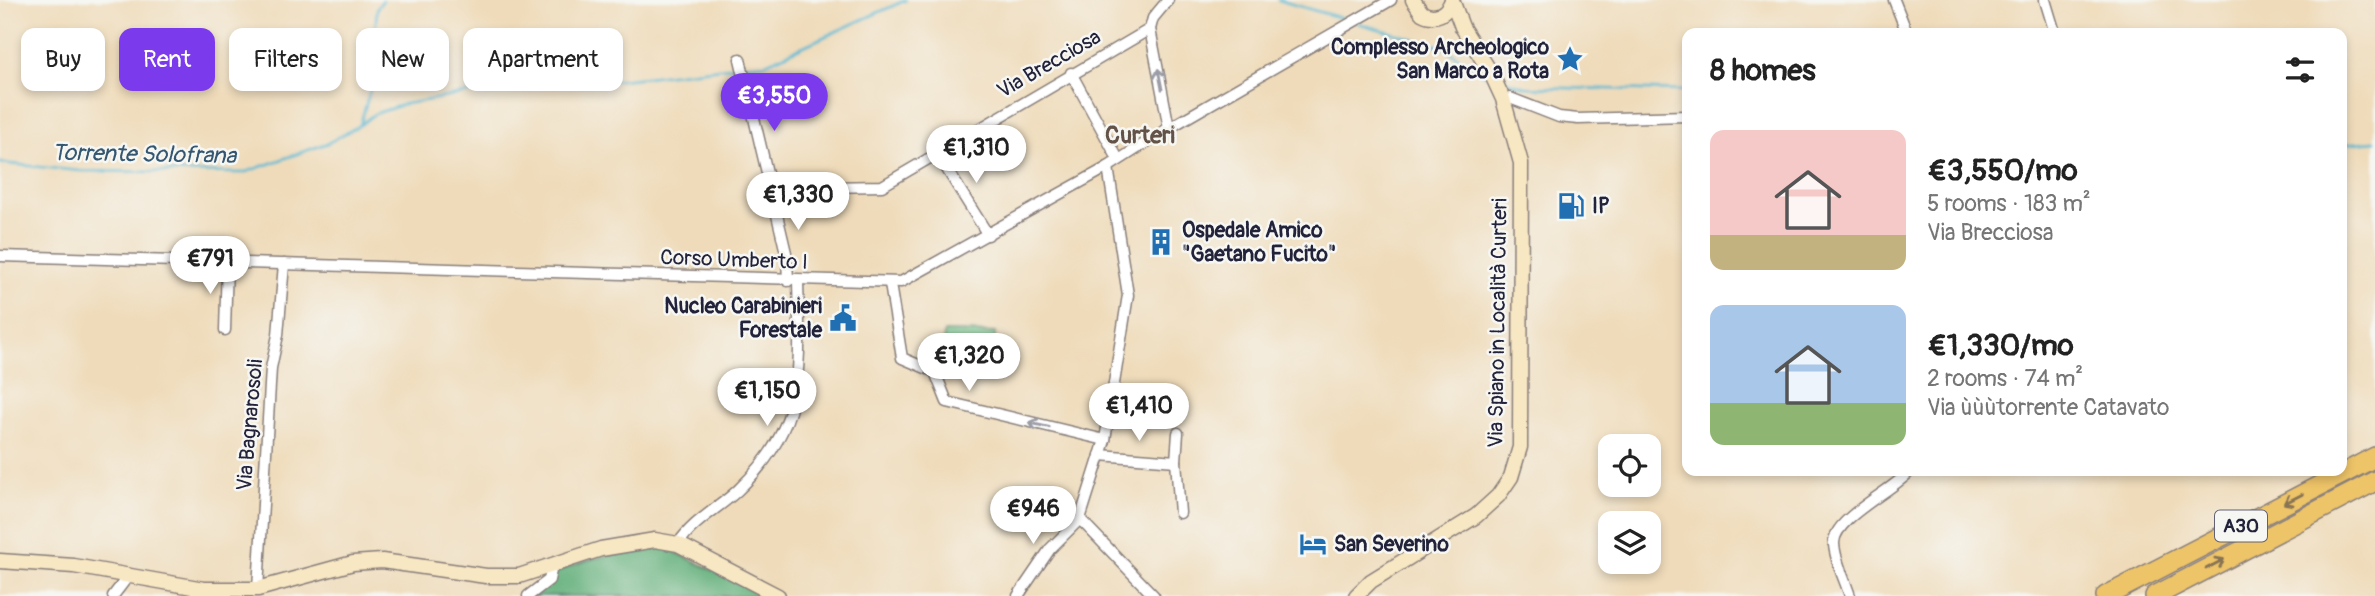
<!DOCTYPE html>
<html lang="en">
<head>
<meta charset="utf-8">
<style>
	:root { --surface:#fff; --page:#f6f6f6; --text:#222; --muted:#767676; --accent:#7c3aed }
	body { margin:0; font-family:Pangolin,sans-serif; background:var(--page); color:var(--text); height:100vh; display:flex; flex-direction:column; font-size:26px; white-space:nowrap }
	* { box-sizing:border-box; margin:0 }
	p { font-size:23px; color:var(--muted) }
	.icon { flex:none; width:38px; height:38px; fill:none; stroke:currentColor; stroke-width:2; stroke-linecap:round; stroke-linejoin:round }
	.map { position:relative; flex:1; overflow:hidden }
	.details { position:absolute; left:1682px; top:28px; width:665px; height:448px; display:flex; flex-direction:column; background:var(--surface); border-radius:14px; box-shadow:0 4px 10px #0003 }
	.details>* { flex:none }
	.hud { position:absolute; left:21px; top:28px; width:665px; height:63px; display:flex; gap:14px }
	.tools { position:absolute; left:1598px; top:434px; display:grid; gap:14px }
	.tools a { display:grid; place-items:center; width:63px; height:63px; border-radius:14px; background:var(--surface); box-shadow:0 4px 10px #0003; font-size:35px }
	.price { position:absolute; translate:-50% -60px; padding:0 16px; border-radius:24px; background:#fff; color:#222; font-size:23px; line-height:46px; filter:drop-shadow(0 2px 4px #0008) }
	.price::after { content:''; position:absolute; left:50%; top:42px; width:21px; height:16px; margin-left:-10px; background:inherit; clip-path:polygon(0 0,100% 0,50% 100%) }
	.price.on { background:var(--accent); color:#fff }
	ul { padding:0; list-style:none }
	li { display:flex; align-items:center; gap:21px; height:175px; padding:0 28px }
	li span { display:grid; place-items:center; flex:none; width:196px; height:140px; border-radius:14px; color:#555 }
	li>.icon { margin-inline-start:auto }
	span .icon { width:84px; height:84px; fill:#fffc; stroke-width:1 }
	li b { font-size:30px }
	h2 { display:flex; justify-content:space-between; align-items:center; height:84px; padding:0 28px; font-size:30px }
	.pill { padding:0 24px; border-radius:14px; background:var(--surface); box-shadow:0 4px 10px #0003; font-size:24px; line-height:63px }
	.pill.on { background:var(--accent); color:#fff }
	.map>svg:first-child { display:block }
</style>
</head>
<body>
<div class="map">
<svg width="2375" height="596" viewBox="0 0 2375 596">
	<rect width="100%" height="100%" fill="#f6f6f2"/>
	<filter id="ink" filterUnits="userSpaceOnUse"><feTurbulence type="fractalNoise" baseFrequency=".0143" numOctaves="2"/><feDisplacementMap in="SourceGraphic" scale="14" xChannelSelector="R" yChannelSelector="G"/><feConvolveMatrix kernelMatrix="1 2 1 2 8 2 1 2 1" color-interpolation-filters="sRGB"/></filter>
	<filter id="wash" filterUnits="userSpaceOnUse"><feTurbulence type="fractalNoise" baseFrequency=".00686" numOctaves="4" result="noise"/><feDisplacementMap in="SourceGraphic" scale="28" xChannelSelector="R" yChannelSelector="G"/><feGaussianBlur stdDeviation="1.57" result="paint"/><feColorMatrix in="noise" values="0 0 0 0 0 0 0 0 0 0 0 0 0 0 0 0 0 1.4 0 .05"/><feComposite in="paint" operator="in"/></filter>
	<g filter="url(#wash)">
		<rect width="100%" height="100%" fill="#efdbba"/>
		<!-- green -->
		<path fill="#78cb8e" stroke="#4d7664" stroke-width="2" d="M944,332L995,333L994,361L943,359Z"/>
		<!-- forest -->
		<path fill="#62af79" stroke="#42685a" stroke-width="2" d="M663,546L767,596H528C555,559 622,552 663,546Z"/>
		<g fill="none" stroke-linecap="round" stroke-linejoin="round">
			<!-- stream -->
			<g stroke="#55b8d3" stroke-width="2.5">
				<path d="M1278,0L1348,20"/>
				<path d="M1358,23L1443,47L1486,75"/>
				<path d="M744,65L766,63L906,0"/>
				<path d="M1499,79L1526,87L1687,91"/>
				<path d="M360,125L374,114L405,104L540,81H612L737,66"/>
				<path d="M2342,144L2375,141"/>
				<path d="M0,163L80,171L243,173L328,143L360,125L371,87L377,8L383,0"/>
			</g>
		</g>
	</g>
	<g filter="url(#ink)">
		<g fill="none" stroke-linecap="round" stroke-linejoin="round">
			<defs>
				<g id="minor">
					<path d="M1168,0L1153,18L1150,29L1169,128"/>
					<path d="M1894,0L1907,33"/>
					<path d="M2045,0L2055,33"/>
					<path d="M740,59L787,257L788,281"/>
					<path d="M1071,73L1118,159"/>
					<path d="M1503,100L1510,98L1559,117L1578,119L1687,116"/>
					<path d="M937,153L988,235"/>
					<path d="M1108,167L1128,295L1105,440L1080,519L1154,596"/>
					<path d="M772,188L882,186L1150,29"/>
					<path d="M0,256L901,282L1108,167L1169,128L1391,0"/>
					<path d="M890,284L902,358L935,372L947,402L1105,440"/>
					<path d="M225,330L227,263"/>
					<path d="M1178,433L1176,461L1180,513"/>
					<path d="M1100,455L1176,461"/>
					<path d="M678,544C694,520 718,509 738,490C807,425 800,368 798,281"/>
					<path d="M258,589L271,368L278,335L284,264"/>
					<path d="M113,596L129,575"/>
					<path d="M528,596L549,580L552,566"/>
					<path d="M1018,596L1050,549L1080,519"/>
					<path d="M1850,596C1845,580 1835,561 1834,544C1832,519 1894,490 1910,471"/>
				</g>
				<g id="secondary">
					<path d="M1413,0L1422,13C1435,20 1447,14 1452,0"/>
					<path d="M0,561L74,566L204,589H258L353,563L382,561L486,576H519L601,549L655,540L678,544L778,596"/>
					<path d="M1356,596L1371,581L1476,516L1498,496L1511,477L1520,447L1521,163L1503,99L1491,73L1462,27L1452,0"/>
				</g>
				<g id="motorway">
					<path d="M2106,596L2375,457"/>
					<path d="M2155,596L2375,481"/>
				</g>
			</defs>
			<!-- minor casing -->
			<use href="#minor" stroke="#887e7a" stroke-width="13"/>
			<!-- secondary casing -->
			<use href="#secondary" stroke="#887e7a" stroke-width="17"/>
			<!-- motorway casing -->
			<use href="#motorway" stroke="#887e7a" stroke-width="22"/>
			<!-- minor -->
			<use href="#minor" stroke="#fff" stroke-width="10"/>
			<!-- secondary -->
			<use href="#secondary" stroke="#f8e7c3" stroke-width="14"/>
			<!-- motorway -->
			<use href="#motorway" stroke="#eec469" stroke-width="19"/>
		</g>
		<!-- one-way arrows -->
		<defs><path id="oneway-shaft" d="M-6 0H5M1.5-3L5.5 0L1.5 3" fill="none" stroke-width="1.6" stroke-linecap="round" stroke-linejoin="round" transform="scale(1.75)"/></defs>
		<g stroke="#9c9ca7">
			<use href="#oneway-shaft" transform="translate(1160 79) rotate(-101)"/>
			<use href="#oneway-shaft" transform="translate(1039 425) rotate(-167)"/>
		</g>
		<g stroke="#887352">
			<use href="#oneway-shaft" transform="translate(2293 499) rotate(153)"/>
			<use href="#oneway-shaft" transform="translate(2215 564) rotate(-28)"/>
		</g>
	</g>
	<!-- icons -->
	<defs>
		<symbol id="sight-bare" viewBox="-9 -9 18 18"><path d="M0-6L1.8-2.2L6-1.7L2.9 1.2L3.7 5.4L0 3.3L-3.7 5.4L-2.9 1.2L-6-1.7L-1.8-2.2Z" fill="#1f6fb2" stroke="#f6f6f2" stroke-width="2.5" paint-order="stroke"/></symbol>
		<symbol id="fuel-bare" viewBox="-9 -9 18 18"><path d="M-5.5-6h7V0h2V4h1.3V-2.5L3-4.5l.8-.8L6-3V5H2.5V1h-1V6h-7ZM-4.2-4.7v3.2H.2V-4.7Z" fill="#1f6fb2" stroke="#f6f6f2" stroke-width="2.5" paint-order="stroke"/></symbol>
		<symbol id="building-bare" viewBox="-9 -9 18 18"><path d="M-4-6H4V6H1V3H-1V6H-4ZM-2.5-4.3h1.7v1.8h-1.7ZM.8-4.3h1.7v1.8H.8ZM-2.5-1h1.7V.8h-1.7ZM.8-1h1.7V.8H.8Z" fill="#1f6fb2" stroke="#f6f6f2" stroke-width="2.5" paint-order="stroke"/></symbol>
		<symbol id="civic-bare" viewBox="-9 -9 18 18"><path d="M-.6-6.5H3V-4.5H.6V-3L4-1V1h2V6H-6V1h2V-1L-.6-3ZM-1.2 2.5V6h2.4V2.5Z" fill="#1f6fb2" stroke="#f6f6f2" stroke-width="2.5" paint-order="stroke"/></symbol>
		<symbol id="hotel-bare" viewBox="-9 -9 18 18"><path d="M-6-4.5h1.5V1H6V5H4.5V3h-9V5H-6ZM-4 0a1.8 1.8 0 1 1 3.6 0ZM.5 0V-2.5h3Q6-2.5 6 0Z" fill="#1f6fb2" stroke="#f6f6f2" stroke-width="2.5" paint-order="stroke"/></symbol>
	</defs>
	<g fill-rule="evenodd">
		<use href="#sight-bare" x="1551" y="40" width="38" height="38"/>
		<use href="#fuel-bare" x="1552" y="187" width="38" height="38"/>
		<use href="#building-bare" x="1142" y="223" width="38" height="38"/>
		<use href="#civic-bare" x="824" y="299" width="38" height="38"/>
		<use href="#hotel-bare" x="1294" y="525" width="38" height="38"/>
	</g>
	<g text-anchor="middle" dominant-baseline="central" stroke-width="5" stroke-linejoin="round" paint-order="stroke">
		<!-- shield labels -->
		<rect fill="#f6f6f2" stroke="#626272" stroke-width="2" x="2215" y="510.5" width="52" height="31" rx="5"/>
		<g font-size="19" font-weight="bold" fill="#22223b">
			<text x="2241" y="526">A30</text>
		</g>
		<!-- poi labels -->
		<g font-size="21" font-weight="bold" fill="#22223b" stroke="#f6f6f2" text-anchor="start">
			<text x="1549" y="47" text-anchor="end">Complesso Archeologico<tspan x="1549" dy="24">San Marco a Rota</tspan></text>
			<text x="1592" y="206">IP</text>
			<text x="1182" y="230">Ospedale Amico<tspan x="1182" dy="24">"Gaetano Fucito"</tspan></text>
			<text x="822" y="306" text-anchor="end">Nucleo Carabinieri<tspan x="822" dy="24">Forestale</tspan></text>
			<text x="1334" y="544">San Severino</text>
		</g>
		<!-- street labels -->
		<g font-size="21" fill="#22223b" stroke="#f6f6f2">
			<text transform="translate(1049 64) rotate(-30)">Via Brecciosa</text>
			<text transform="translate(734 260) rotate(2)">Corso Umberto I</text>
			<text transform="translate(1498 323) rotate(-89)">Via Spiano in Località Curteri</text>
			<text transform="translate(250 425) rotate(-85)">Via Bagnarosoli</text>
		</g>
		<!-- water labels -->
		<g font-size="23" font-style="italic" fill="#345670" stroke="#f6f6f2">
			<text transform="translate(144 154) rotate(1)">Torrente Solofrana</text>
		</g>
		<!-- quarter labels -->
		<g font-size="24" font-weight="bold" fill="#635248" stroke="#f6f6f2">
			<text x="1140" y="135">Curteri</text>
		</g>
	</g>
</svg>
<div class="tools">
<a><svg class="icon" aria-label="locate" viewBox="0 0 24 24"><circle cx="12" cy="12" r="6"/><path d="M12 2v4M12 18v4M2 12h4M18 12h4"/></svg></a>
<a><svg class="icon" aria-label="layers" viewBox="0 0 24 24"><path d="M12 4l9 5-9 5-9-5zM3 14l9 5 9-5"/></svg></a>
</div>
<b class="price on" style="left:774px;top:133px">€3,550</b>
<b class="price" style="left:976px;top:185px">€1,310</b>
<b class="price" style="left:798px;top:232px">€1,330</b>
<b class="price" style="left:210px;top:296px">€791</b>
<b class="price" style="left:969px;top:393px">€1,320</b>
<b class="price" style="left:767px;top:428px">€1,150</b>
<b class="price" style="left:1139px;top:443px">€1,410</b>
<b class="price" style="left:1033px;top:546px">€946</b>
<div class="hud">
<a class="pill">Buy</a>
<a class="pill on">Rent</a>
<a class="pill">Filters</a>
<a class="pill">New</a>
<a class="pill">Apartment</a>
</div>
<section class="details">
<h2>8 homes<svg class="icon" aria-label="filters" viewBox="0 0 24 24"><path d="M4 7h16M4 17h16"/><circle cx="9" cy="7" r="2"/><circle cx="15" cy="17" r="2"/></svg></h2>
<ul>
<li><span style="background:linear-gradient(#f6c9c9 75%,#c2b280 0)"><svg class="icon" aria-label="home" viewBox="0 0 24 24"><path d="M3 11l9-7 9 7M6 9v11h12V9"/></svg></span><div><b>€3,550/mo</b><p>5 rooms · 183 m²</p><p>Via Brecciosa</p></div></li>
<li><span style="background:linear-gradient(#a9c7e8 70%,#8fb573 0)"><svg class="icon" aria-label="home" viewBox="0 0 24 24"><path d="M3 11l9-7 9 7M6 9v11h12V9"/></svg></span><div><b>€1,330/mo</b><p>2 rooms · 74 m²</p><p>Via ùùùtorrente Catavato</p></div></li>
</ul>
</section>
</div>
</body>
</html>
